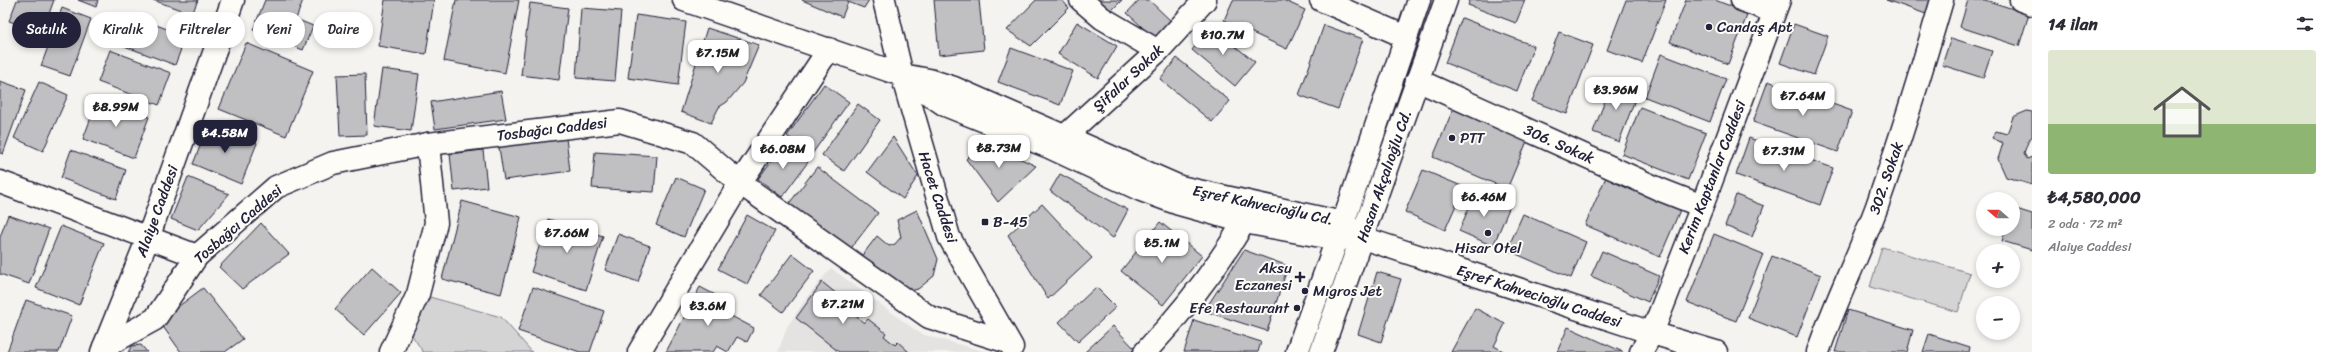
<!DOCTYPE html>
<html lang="tr">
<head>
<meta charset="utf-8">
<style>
	:root { --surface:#fff; --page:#f2f2f3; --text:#2b2b33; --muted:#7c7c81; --line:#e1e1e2; --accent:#22223b }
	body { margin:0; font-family:Sriracha,sans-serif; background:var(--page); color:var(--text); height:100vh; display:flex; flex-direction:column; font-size:15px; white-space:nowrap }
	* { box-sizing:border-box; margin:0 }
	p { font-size:13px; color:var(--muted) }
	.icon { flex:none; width:22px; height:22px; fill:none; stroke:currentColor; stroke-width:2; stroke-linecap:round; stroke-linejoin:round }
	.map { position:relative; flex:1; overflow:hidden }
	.side { display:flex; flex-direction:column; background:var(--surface); width:300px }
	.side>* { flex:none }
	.top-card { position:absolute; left:12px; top:12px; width:380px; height:36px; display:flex; gap:8px }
	.needle { width:26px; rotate:290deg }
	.tools { position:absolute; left:1976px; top:192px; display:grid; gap:8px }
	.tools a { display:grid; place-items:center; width:44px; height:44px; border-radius:50%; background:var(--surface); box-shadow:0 2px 6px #0003; font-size:20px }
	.price { position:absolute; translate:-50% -34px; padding:0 9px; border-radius:8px; background:#fff; color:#222; font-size:13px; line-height:26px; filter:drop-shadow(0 1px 2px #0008) }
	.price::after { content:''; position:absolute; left:50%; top:24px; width:12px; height:9px; margin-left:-6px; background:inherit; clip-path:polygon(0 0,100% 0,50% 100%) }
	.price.selected { background:var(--accent); color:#fff }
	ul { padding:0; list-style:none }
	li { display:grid; align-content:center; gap:8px; height:212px; padding:0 16px }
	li+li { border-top:1px solid var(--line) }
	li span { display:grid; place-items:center; height:124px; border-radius:4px; color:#555 }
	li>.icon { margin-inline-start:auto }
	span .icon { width:72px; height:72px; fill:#fffc; stroke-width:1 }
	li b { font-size:17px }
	h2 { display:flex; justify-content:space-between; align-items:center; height:48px; padding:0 16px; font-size:17px }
	.pill { padding:0 14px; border-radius:18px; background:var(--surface); box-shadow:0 2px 6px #0003; font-size:14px; line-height:36px }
	.pill.selected { background:var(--accent); color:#fff }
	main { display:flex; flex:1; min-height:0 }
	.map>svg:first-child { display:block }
</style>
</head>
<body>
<main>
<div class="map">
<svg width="2032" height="352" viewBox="0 0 2032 352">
	<rect width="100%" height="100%" fill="#f4f3ef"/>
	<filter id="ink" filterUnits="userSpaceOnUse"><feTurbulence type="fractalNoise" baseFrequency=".025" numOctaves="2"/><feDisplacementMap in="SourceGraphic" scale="8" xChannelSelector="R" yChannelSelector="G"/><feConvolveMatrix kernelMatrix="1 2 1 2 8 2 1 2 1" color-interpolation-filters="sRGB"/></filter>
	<g filter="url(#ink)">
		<!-- built -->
		<path fill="#e4e3e2" d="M831,268L921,334L987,352H778L787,327L807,297Z"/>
		<!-- green -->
		<g fill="#d5d4d5" stroke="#7c7b88">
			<path d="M1429,0H1439L1371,194L1363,193Z"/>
			<path d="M1882,247L1970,273L1958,312L1870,287Z"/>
			<path d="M426,296L501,317L532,352H423L410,332Z"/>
		</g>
		<!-- building -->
		<g fill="#c0bfc2" stroke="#22223b">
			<path d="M17,0H54L42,33L9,21Z"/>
			<path d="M78,0H98L96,7Z"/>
			<path d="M153,0H198L192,14Z"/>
			<path d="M265,0H303L296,19L313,26L303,50L253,30Z"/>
			<path d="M385,0H434L426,54L378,46Z"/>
			<path d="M456,0H519L505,73L444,61Z"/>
			<path d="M802,0H869L864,8L848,2L842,17Z"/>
			<path d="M934,0H979L984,50L939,55Z"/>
			<path d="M1036,0H1062L1069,8L1031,46L1007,30Z"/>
			<path d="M1098,0H1122L1110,12Z"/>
			<path d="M1139,0H1149L1173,23L1156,40L1127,13Z"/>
			<path d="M1233,0H1283L1305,10L1287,49L1224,20Z"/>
			<path d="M1470,0H1525L1516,23L1468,5Z"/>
			<path d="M1626,0H1666L1642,63L1607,50Z"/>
			<path d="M1686,0H1715L1748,13L1728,64L1670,42Z"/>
			<path d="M1886,0H1931L1926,14Z"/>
			<path d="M1968,0H1985L2029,14L2019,46L1960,27Z"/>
			<path d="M530,3L568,8L559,80L521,75Z"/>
			<path d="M62,8L91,19L70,76L41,66Z"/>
			<path d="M581,8L621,11L615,81L576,78Z"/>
			<path d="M129,15L186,36L175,65L119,44Z"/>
			<path d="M636,15L686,22L678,85L628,78Z"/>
			<path d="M1462,18L1534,46L1517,91L1445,63Z"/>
			<path d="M1077,22L1117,46L1098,78L1058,54Z"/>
			<path d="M1794,24L1828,36L1814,75L1780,63Z"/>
			<path d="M1324,25L1363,39L1338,109L1299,95Z"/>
			<path d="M1211,27L1255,62L1235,86L1192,50Z"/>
			<path d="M707,28L759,45L743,83L727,102L719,107L711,123L681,112Z"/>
			<path d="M1559,32L1593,45L1567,114L1532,101Z"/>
			<path d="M1951,38L1992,51L1983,78L1942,65Z"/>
			<path d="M246,43L313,71L286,136L219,109Z"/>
			<path d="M1011,48L1073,71L1060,105L998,82Z"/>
			<path d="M110,50L171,73L159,105L98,82Z"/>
			<path d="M1661,54L1726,79L1710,122L1645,97Z"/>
			<path d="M1177,58L1230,101L1212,122L1160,79Z"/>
			<path d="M382,69L419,74L411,131L374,126Z"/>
			<path d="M365,74L367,135L340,136L337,75Z"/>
			<path d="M1613,80L1639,89L1619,142L1593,132Z"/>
			<path d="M0,81L26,90L3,154L0,153Z"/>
			<path d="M1768,81L1852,111L1838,152L1753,122Z"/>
			<path d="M39,82L68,95L43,151L14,138Z"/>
			<path d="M824,84L849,102L812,154L787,136Z"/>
			<path d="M501,91L506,119L435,129L431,102Z"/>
			<path d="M98,99L149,117L134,158L83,139Z"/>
			<path d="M858,104L880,120L844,171L822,155Z"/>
			<path d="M1454,107L1528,139L1507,189L1433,157Z"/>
			<path d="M1640,107L1706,133L1688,180L1622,154Z"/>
			<path d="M2027,111L2032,112V137L2029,139L2024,153L2027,159L2032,157V185L2006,177L1998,159L2003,143L1992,138L1996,131L2007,134L2013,117Z"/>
			<path d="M209,124L257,143L241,184L193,164Z"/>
			<path d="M893,137L918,176L903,199L867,172Z"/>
			<path d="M566,138L570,171L504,180L499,147Z"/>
			<path d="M1749,138L1833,168L1820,205L1736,175Z"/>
			<path d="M985,142L1036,166L998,202L966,159Z"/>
			<path d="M784,144L808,162L782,197L758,179Z"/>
			<path d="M71,150L126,170L116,199L61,178Z"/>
			<path d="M483,150L487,187L454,191L450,154Z"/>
			<path d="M595,152L657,156L654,192L592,188Z"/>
			<path d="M817,167L878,213L849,251L788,205Z"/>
			<path d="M1423,170L1464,187L1445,230L1405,212Z"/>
			<path d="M1060,174L1128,210L1113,238L1050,191Z"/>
			<path d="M188,177L229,194L198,230L171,219Z"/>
			<path d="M676,177L704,189L684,237L656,225Z"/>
			<path d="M1606,177L1680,210L1660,257L1585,225Z"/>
			<path d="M1476,191L1510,206L1493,246L1459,231Z"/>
			<path d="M1736,195L1764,206L1752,237L1725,226Z"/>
			<path d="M462,201L521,217L501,294L442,279Z"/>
			<path d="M1042,204L1092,258L1048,299L1008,235Z"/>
			<path d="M2013,208L2032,214V250L2002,241L2006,229H2013Z"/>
			<path d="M917,210L938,259L934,276L918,289L906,292L861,257L877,236L889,246L895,244L901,237L897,220Z"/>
			<path d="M1523,214L1586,242L1571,278L1507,250Z"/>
			<path d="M8,215L49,229L29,284L0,274V237Z"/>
			<path d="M747,215L775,231L747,284L718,269Z"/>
			<path d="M548,219L603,236L586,290L531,272Z"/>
			<path d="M1160,222L1202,256L1163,305L1121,271Z"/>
			<path d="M261,223L289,254L242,289L219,267Z"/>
			<path d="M61,226L104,243L79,305L36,288Z"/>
			<path d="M618,234L650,246L638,282L605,270Z"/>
			<path d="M1714,234L1763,254L1736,321L1687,302Z"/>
			<path d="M1244,250L1288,266L1267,331L1204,311Z"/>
			<path d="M1602,251L1659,276L1648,302L1591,276Z"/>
			<path d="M792,254L814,271L783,312L761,295Z"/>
			<path d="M1772,256L1821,275L1797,337L1748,318Z"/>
			<path d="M372,267L401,293L364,335L335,309Z"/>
			<path d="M1377,272L1401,279L1381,342L1358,334Z"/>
			<path d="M822,282L854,308L851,312L864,323L868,319L886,333L884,336L895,345L898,342L909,352H839L796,318Z"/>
			<path d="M533,287L604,311L590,352H580L518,331Z"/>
			<path d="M700,287L723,299L718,309L754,328L747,342L737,337L728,352L717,346L713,352H666Z"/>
			<path d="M1096,287L1116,307L1078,342L1059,322Z"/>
			<path d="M203,288L243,339L225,352H181L159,321Z"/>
			<path d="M26,300L72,316L59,352H7Z"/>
			<path d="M1475,308L1505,324L1494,346L1505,352H1451Z"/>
			<path d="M1848,310L1913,330L1907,352H1835Z"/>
			<path d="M1194,320L1261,342L1258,352H1184Z"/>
			<path d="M1113,326L1135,349L1131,352H1085Z"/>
			<path d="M1568,327L1623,352H1557Z"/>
			<path d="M1929,334L1970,347L1969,352H1923Z"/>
			<path d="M141,345L147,352H128L132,346Z"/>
		</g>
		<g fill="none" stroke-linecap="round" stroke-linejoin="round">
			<defs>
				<g id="minor">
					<path d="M684,0L902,75L929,80L954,88L1180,187L1343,223L1363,238L1652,333L1716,352"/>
					<path d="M884,0L902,75L949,237L1012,347"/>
					<path d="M1081,0L1102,18L1158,51"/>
					<path d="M1321,0L1406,37"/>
					<path d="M1742,0L1774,12"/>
					<path d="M2021,0L2032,4"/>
					<path d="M909,80L945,105L1049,147L1141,190L1179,204L1244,222L1337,239L1355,238"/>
					<path d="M1417,80L1661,190L1702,206"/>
					<path d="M1066,135L1158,51L1205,0"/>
					<path d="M0,182L197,256"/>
					<path d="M1339,235L1419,0"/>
					<path d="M104,347L155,319L197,256L276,187L333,163L428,144L620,121L693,143L740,183L929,317L1008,342"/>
					<path d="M102,352L148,238L233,0"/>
					<path d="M391,352L418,294L436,223L428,144"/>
					<path d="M639,352L740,183L829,49"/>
					<path d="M1145,352C1182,313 1216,269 1244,222"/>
					<path d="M1321,352L1446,0"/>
					<path d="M1641,352L1652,333L1702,206L1779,0"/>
					<path d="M1818,352C1835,302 1859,255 1877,206C1901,138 1922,69 1942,0"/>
				</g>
				<path id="major" d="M1297,352L1337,239"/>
			</defs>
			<!-- minor casing -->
			<use href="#minor" stroke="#22223b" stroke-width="25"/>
			<!-- major casing -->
			<use href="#major" stroke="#22223b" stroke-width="25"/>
			<!-- minor -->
			<use href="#minor" stroke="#fdfcf7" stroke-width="22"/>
			<!-- major -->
			<use href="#major" stroke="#fdfcf7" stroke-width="22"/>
		</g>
	</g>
	<!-- markers -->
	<g fill="#22223b" stroke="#fdfcf7" stroke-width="1.5">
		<circle cx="1709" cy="27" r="4"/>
		<circle cx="1452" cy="138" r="4"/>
		<rect x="981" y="218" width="8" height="8" rx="2"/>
		<circle cx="1488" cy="233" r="4"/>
		<path d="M1298 271h4v4h4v4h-4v4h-4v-4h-4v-4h4z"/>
		<circle cx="1305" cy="291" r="4"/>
		<circle cx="1297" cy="308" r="4"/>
	</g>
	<g text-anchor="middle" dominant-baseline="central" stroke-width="4" stroke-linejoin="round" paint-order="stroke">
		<!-- poi labels -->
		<g font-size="15" fill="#22223b" stroke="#fdfcf7" text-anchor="start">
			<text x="1717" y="27">Candaş Apt</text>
			<text x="1460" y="138">PTT</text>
			<text x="993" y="222">B-45</text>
			<text x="1488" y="248" text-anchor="middle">Hisar Otel</text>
			<text x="1292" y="268" text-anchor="end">Aksu<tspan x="1292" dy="17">Eczanesi</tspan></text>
			<text x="1313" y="291">Mıgros Jet</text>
			<text x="1289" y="308" text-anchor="end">Efe Restaurant</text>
		</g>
		<!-- street labels -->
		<g font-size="15" fill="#22223b" stroke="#fdfcf7">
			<text transform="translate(1128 78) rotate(-43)">Şifalar Sokak</text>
			<text transform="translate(552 129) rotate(-7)">Tosbağcı Caddesi</text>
			<text transform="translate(1559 144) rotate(24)">306. Sokak</text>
			<text transform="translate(1384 176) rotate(-71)">Hasan Akçalıoğlu Cd.</text>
			<text transform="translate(1712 177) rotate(-69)">Kerim Kaptanlar Caddesi</text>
			<text transform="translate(1886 178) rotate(-71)">302. Sokak</text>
			<text transform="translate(938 197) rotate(72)">Hacet Caddesi</text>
			<text transform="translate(1263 205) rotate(12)">Eşref Kahvecioğlu Cd.</text>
			<text transform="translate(157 211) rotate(-70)">Alaiye Caddesi</text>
			<text transform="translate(238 224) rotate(-41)">Tosbağcı Caddesi</text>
			<text transform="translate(1539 296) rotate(18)">Eşref Kahvecioğlu Caddesi</text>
		</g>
	</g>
</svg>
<div class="tools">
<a><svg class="needle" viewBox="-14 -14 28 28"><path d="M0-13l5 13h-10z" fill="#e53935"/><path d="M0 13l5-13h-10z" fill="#7c7c81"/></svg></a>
<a>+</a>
<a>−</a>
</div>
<b class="price" style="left:1223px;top:56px">₺10.7M</b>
<b class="price" style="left:718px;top:74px">₺7.15M</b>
<b class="price" style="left:1616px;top:111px">₺3.96M</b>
<b class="price" style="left:1803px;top:117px">₺7.64M</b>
<b class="price" style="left:116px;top:128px">₺8.99M</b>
<b class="price selected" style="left:225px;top:154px">₺4.58M</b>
<b class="price" style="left:999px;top:169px">₺8.73M</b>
<b class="price" style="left:783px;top:170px">₺6.08M</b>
<b class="price" style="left:1784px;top:172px">₺7.31M</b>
<b class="price" style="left:1484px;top:218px">₺6.46M</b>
<b class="price" style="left:567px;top:254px">₺7.66M</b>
<b class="price" style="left:1162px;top:264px">₺5.1M</b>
<b class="price" style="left:843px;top:325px">₺7.21M</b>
<b class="price" style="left:708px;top:327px">₺3.6M</b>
<div class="top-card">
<a class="pill selected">Satılık</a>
<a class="pill">Kiralık</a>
<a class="pill">Filtreler</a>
<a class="pill">Yeni</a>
<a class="pill">Daire</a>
</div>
</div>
<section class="side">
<h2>14 ilan<svg class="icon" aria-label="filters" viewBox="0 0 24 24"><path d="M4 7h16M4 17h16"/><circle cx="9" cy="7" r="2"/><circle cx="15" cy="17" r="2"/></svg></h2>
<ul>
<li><span style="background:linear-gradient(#dfe7d0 60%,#8fb573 0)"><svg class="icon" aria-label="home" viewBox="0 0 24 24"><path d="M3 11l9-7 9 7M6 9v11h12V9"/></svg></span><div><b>₺4,580,000</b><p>2 oda · 72 m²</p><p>Alaiye Caddesi</p></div></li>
</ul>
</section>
</main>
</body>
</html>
